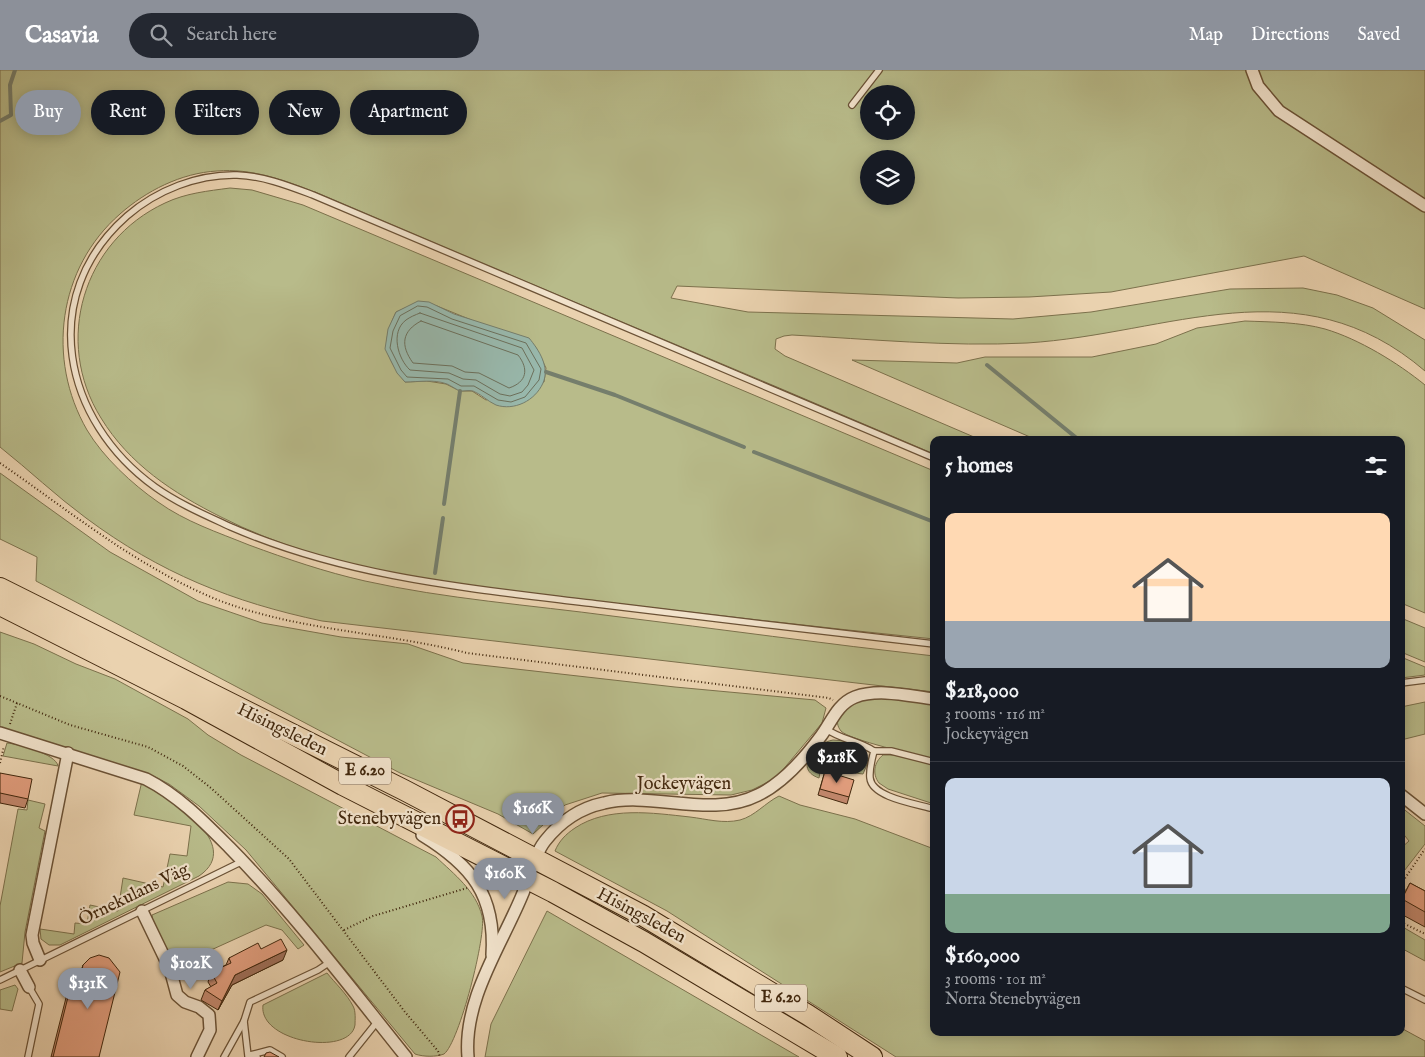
<!DOCTYPE html>
<html lang="en">
<head>
<meta charset="utf-8">
<style>
	:root { --surface:#171b24; --page:#242831; --text:#f1f3f6; --muted:#9ea1a6; --line:#363941; --accent:#8c9099 }
	body { margin:0; font-family:"IM FELL English",serif; background:var(--page); color:var(--text); height:100vh; display:flex; flex-direction:column; font-size:19px; white-space:nowrap }
	* { box-sizing:border-box; margin:0 }
	p { font-size:16px; color:var(--muted) }
	.icon { flex:none; width:28px; height:28px; fill:none; stroke:currentColor; stroke-width:2; stroke-linecap:round; stroke-linejoin:round }
	.map { position:relative; flex:1; overflow:hidden }
	.sheet { position:absolute; left:930px; top:366px; width:475px; height:600px; display:flex; flex-direction:column; background:var(--surface); border-radius:10px; box-shadow:0 2px 12px #0003 }
	.sheet>* { flex:none }
	.top-card { position:absolute; left:15px; top:20px; width:475px; height:45px; display:flex; gap:10px }
	.fabs { position:absolute; left:860px; top:15px; display:grid; gap:10px }
	.fabs a { display:grid; place-items:center; width:55px; height:55px; border-radius:50%; background:var(--surface); box-shadow:0 2px 12px #0003; font-size:25px }
	.price { position:absolute; translate:-50% -42px; padding:0 11px; border-radius:18px; background:var(--accent); color:#fff; font-size:16px; line-height:32px; filter:drop-shadow(0 1px 2px #0008) }
	.price::after { content:''; position:absolute; left:50%; top:30px; width:15px; height:11px; margin-left:-8px; background:inherit; clip-path:polygon(0 0,100% 0,50% 100%) }
	.price.current { background:#222; color:#fff }
	ul { padding:0; list-style:none }
	li { display:grid; align-content:center; gap:10px; height:265px; padding:0 15px }
	li+li { border-top:1px solid var(--line) }
	li span { display:grid; place-items:center; height:155px; border-radius:10px; color:#555 }
	li>.icon { margin-inline-start:auto }
	span .icon { width:90px; height:90px; fill:#fffc; stroke-width:1 }
	li b { font-size:21px }
	h2 { display:flex; justify-content:space-between; align-items:center; height:60px; padding:0 15px; font-size:21px }
	.chip { padding:0 18px; border-radius:22px; background:var(--surface); box-shadow:0 2px 12px #0003; font-size:18px; line-height:45px }
	.chip.current { background:var(--accent); color:#fff }
	header { display:flex; align-items:center; gap:30px; box-sizing:border-box; height:70px; padding:0 25px; background:var(--accent); color:#fff }
	header strong { font-size:24px }
	nav { display:flex; gap:28px; margin-inline-start:auto; font-size:18px }
	.search { width:350px; height:45px; background:var(--page); display:flex; align-items:center; gap:12px; box-sizing:border-box; padding:0 18px; border-radius:28px; color:var(--muted); font-size:19px }
	.map>svg:first-child { display:block }
</style>
</head>
<body>
<header>
<strong>Casavia</strong>
<div class="search"><svg class="icon" aria-label="search" viewBox="0 0 24 24"><circle cx="10" cy="10" r="6"/><path d="M15 15l6 6"/></svg>Search here</div>
<nav><a>Map</a><a>Directions</a><a>Saved</a></nav>
</header>
<div class="map">
<svg width="1425" height="987" viewBox="0 0 1425 987">
	<rect width="100%" height="100%" fill="#ead2af"/>
	<filter id="stains"><feTurbulence type="fractalNoise" baseFrequency=".004" numOctaves="4"/><feColorMatrix values="0 0 0 0 .2 0 0 0 0 .09 0 0 0 0 .02 0 0 0 .5 -.17"/></filter>
	<radialGradient id="worn" r=".72"><stop offset=".6" stop-color="#630" stop-opacity="0"/><stop offset="1" stop-color="#630" stop-opacity=".3"/></radialGradient>
	<!-- green -->
	<g fill="#b8bb8a" stroke="#7c714c" fill-rule="evenodd">
		<path d="M0,0H1425V239L1304,186L1111,222L1029,227L958,228L677,216L671,228L748,242L1013,249L1091,242L1230,219L1303,218L1337,225L1373,238L1425,270V301C1299,193 1170,264 1027,273C949,277 870,269 792,265L784,266L776,269L775,279L785,286L981,370H934V384C728,295 521,211 315,122C283,110 251,98 217,101C181,103 146,121 120,144C58,198 46,289 87,360C103,387 132,414 158,432C186,452 217,462 249,475C287,489 325,502 365,511C446,529 530,535 612,546C719,559 826,574 934,586V622L322,551C232,532 160,503 86,448C56,426 29,400 0,377ZM869,24H906V61H869ZM869,89H906V126H869Z"/>
		<path d="M230,118L252,120L303,135L934,401V569C815,557 697,543 579,529C458,514 331,503 221,447C173,423 129,394 101,348C53,271 83,171 165,133C186,123 208,121 230,118ZM437,236L535,276L546,298L544,312L486,330L472,321H460L446,314L427,311L405,312C384,284 381,275 396,242L405,238Z"/>
		<path d="M1245,251C1271,252 1300,252 1325,259C1359,269 1398,293 1425,315V543L1401,533V370H1037L852,290L957,293L985,287H1092L1156,274L1197,258Z"/>
		<path d="M0,403L110,482L198,531L262,553L341,567L408,574L463,593L675,617L815,630L826,638L822,653L776,708L752,720L731,725L602,723L565,735L533,764L498,744L400,703L36,511L37,487L0,469Z"/>
		<path d="M1401,548L1425,558V592L1401,582Z"/>
		<path d="M0,562L34,574L76,594L115,609L188,649L208,665L241,685L436,787C454,804 476,821 482,846C487,864 459,973 444,984C436,987 424,987 415,984L246,780L199,736L169,714L149,704L0,657Z"/>
		<path d="M1401,587L1425,597V605L1401,608Z"/>
		<path d="M882,627L934,633V690C918,685 849,670 841,661C837,656 837,652 838,646L856,630Z"/>
		<path d="M1425,632V664L1401,670V637Z"/>
		<path d="M833,670L846,671L864,679L868,692L863,704L855,703L860,692L824,679L819,708C793,699 815,673 833,670Z"/>
		<path d="M7,673C19,674 56,684 58,696L3,686Z"/>
		<path d="M883,685H894L934,695V734L888,719L879,713C872,704 874,692 883,685Z"/>
		<path d="M142,711C166,726 246,774 199,806L60,875H49L41,869L40,859L74,864L75,853L87,854L90,835L118,841L123,808L163,817L170,784L187,786L191,756L134,745Z"/>
		<path d="M779,726L800,735L855,749L934,779V962H1401V958L1425,971V987H896L667,841L555,781C559,771 566,764 575,758C608,736 653,743 690,747C707,749 723,754 740,750C755,746 765,733 779,726Z"/>
		<path d="M28,730L45,734L39,758L45,761L25,862L22,893L0,902V836L18,739L27,740Z"/>
		<path d="M1401,737L1425,756V774L1401,805V778L1409,771L1401,761Z"/>
		<path d="M228,812L248,814L262,824L304,875L298,879L282,860L266,855L189,890L178,902L154,862L152,845Z"/>
		<path d="M547,841L799,987H485L491,954Z"/>
		<path d="M1401,856L1425,870V891L1401,878Z"/>
		<path d="M327,903C335,913 347,924 353,936C356,941 355,950 355,955C350,987 258,972 263,935Z"/>
		<path d="M15,915L18,919L12,941L0,939V920Z"/>
	</g>
	<!-- water -->
	<path fill="#98b8ac" stroke="#757e6c" d="M418,231L429,232L454,244L529,268C539,280 550,297 543,313C535,331 514,341 496,335C487,331 481,324 473,321C469,320 465,321 461,321C456,320 452,316 447,314C434,309 419,312 405,312L397,303L385,279L388,259L396,242Z"/>
	<g fill="none" stroke-linecap="round" stroke-linejoin="round">
		<!-- shore -->
		<g stroke="#6c705c" stroke-width="1">
			<path d="M418,236L427,237L452,249L526,273L541,299L539,310L525,327L511,332L498,330L474,316H461L448,309L407,307L401,300L390,278L393,261L400,246Z"/>
			<path d="M420,243L522,278L534,300L528,315L522,322L510,326L500,324L476,310L463,309L449,303L410,300C398,289 390,262 406,250C410,247 415,245 420,243Z"/>
			<path d="M421,251L518,285C529,299 527,312 509,318L479,303L465,302L452,296L413,293C400,275 402,261 421,251Z"/>
		</g>
		<!-- stream -->
		<g stroke="#757e6c" stroke-width="4">
			<path d="M0,51L11,45L10,15L15,0"/>
			<path d="M987,295L1079,370"/>
			<path d="M546,302L615,325L744,377"/>
			<path d="M754,382L934,452"/>
			<path d="M444,434L460,321"/>
			<path d="M435,503L443,448"/>
		</g>
		<defs>
			<g id="service">
				<path d="M852,35L879,0"/>
				<path d="M934,388L313,125C289,116 264,106 237,105C198,104 157,120 127,146C36,226 63,351 155,417C179,434 205,445 231,457C351,509 477,519 605,535C715,548 824,562 934,574"/>
				<path d="M1401,613L1425,610"/>
				<path d="M826,659C842,670 857,670 874,681C872,689 869,699 870,708C872,728 918,734 934,739"/>
				<path d="M874,681H891L934,692"/>
				<path d="M0,910L243,791"/>
				<path d="M1401,918L1425,930"/>
				<path d="M250,985L270,980L282,987"/>
				<path d="M28,987L39,934L29,917"/>
				<path d="M224,987L244,951"/>
				<path d="M257,987L248,986L244,951L250,932L318,900L330,892"/>
				<path d="M349,987L377,952"/>
			</g>
			<g id="minor">
				<path d="M1252,0L1258,16L1279,41L1425,136"/>
				<path d="M0,663L146,709C179,726 204,752 230,778C294,843 349,916 406,987"/>
				<path d="M1401,725L1425,744"/>
				<path d="M422,765C471,795 496,825 492,885"/>
				<path d="M142,841L170,899L177,925L185,932L199,937L209,945L210,960L197,987"/>
				<path d="M40,890L33,873L32,865L68,683"/>
				<path d="M20,900L29,917"/>
				<path d="M468,987C463,929 502,875 523,823C529,807 534,785 545,771C560,752 580,738 604,733C652,721 711,749 758,725C783,713 804,689 821,666C831,653 837,634 855,627C879,618 909,626 934,629"/>
			</g>
			<g id="trunk">
				<path d="M0,518L404,720L642,845L808,945L872,987"/>
				<path d="M0,535L186,629L343,715L553,822L644,872L837,987"/>
			</g>
		</defs>
		<!-- service casing -->
		<use href="#service" stroke="#6b5236" stroke-width="8"/>
		<!-- minor casing -->
		<use href="#minor" stroke="#6b5236" stroke-width="14"/>
		<!-- trunk casing -->
		<use href="#trunk" stroke="#41270d" stroke-width="22"/>
		<!-- path -->
		<g stroke="#41270d" stroke-width="2" stroke-dasharray="1 2.5" stroke-linecap="butt">
			<path d="M0,393C71,442 137,497 218,530C298,561 385,562 467,583L829,628L833,630"/>
			<path d="M0,626L70,655L148,677L183,696L211,718L289,789L405,942L438,981L440,987"/>
			<path d="M10,654L17,633"/>
			<path d="M0,693L4,676"/>
			<path d="M1401,814L1425,779"/>
			<path d="M1401,819L1408,821"/>
			<path d="M1401,852L1425,864"/>
			<path d="M344,860L373,846L467,818"/>
		</g>
		<!-- service -->
		<use href="#service" stroke="#f1e2cb" stroke-width="5.5"/>
		<!-- minor -->
		<use href="#minor" stroke="#f1e2cb" stroke-width="11"/>
		<!-- trunk -->
		<use href="#trunk" stroke="#ead2af" stroke-width="20"/>
	</g>
	<!-- wall -->
	<g fill="#c2876c" stroke="#41270d">
		<path d="M825,701L849,727L847,734L818,725Z"/>
		<path d="M0,703L28,729L25,738L0,733Z"/>
		<path d="M1410,813L1425,821V857L1401,844V830Z"/>
		<path d="M261,879L283,890L232,915L218,940L201,930L205,920L211,917L208,912L211,902L226,895L229,888Z"/>
		<path d="M83,895L99,987H51L69,916L74,903L80,904Z"/>
	</g>
	<!-- shaded-wall -->
	<path fill="#9e6e58" stroke="#41270d" d="M287,880L283,890L232,915L218,940L222,931L235,905Z"/>
	<!-- building -->
	<g fill="#e19d7d" stroke="#41270d">
		<path d="M825,701L854,710L849,727L820,719Z"/>
		<path d="M0,703L32,709L28,729L0,723Z"/>
		<path d="M1410,813L1425,821V842L1402,829Z"/>
		<path d="M281,869L287,880L235,905L222,931L205,920L217,913L211,902L231,893L229,888L258,873L261,879Z"/>
		<path d="M99,885L109,888L120,902L99,987H53L74,903L81,904L83,895L90,888Z"/>
		<path d="M270,982L279,987H264L266,983Z"/>
	</g>
	<!-- icons -->
	<defs>
		<symbol id="bus-ring" viewBox="-11 -11 22 22"><circle r="9.5" fill="#f1e2cb" stroke="#8f2418" stroke-width="1.5"/><path d="M-5-6H5V4H4V6H2V4H-2V6H-4V4H-5ZM-3.5-4V0h7V-4ZM-3.5 1.2v1.5H-2V1.2ZM2 1.2v1.5H3.5V1.2Z" fill="#8f2418"/></symbol>
	</defs>
	<g fill-rule="evenodd">
		<use href="#bus-ring" x="444" y="733" width="32" height="32"/>
	</g>
	<g text-anchor="middle" dominant-baseline="central" stroke-width="4.5" stroke-linejoin="round" paint-order="stroke">
		<!-- shield labels -->
		<g fill="#f1e2cb" stroke="#765f46" stroke-width="1">
			<rect x="339" y="687.5" width="52" height="27" rx="4"/>
			<rect x="755" y="914.5" width="52" height="27" rx="4"/>
		</g>
		<g font-size="16" font-weight="bold" fill="#41270d">
			<text x="365" y="701">E 6.20</text>
			<text x="781" y="928">E 6.20</text>
		</g>
		<!-- street labels -->
		<g font-size="18" fill="#41270d" stroke="#f1e2cb">
			<text transform="translate(282 660) rotate(26)">Hisingsleden</text>
			<text x="684" y="714">Jockeyvägen</text>
			<text transform="translate(134 825) rotate(-26)">Örnekulans Väg</text>
			<text transform="translate(641 846) rotate(28)">Hisingsleden</text>
		</g>
		<!-- poi labels -->
		<g font-size="18" fill="#41270d" stroke="#f1e2cb" text-anchor="end">
			<text x="441" y="749">Stenebyvägen</text>
		</g>
	</g>
	<rect width="100%" height="100%" filter="url(#stains)"/>
	<rect width="100%" height="100%" fill="url(#worn)"/>
</svg>
<div class="fabs">
<a><svg class="icon" aria-label="locate" viewBox="0 0 24 24"><circle cx="12" cy="12" r="6"/><path d="M12 2v4M12 18v4M2 12h4M18 12h4"/></svg></a>
<a><svg class="icon" aria-label="layers" viewBox="0 0 24 24"><path d="M12 4l9 5-9 5-9-5zM3 14l9 5 9-5"/></svg></a>
</div>
<b class="price current" style="left:837px;top:714px">$218K</b>
<b class="price" style="left:533px;top:765px">$166K</b>
<b class="price" style="left:505px;top:830px">$160K</b>
<b class="price" style="left:191px;top:920px">$102K</b>
<b class="price" style="left:88px;top:940px">$131K</b>
<div class="top-card">
<a class="chip current">Buy</a>
<a class="chip">Rent</a>
<a class="chip">Filters</a>
<a class="chip">New</a>
<a class="chip">Apartment</a>
</div>
<section class="sheet">
<h2>5 homes<svg class="icon" aria-label="filters" viewBox="0 0 24 24"><path d="M4 7h16M4 17h16"/><circle cx="9" cy="7" r="2"/><circle cx="15" cy="17" r="2"/></svg></h2>
<ul>
<li><span style="background:linear-gradient(#ffd9b3 70%,#9aa5b1 0)"><svg class="icon" aria-label="home" viewBox="0 0 24 24"><path d="M3 11l9-7 9 7M6 9v11h12V9"/></svg></span><div><b>$218,000</b><p>3 rooms · 116 m²</p><p>Jockeyvägen</p></div></li>
<li><span style="background:linear-gradient(#c9d6e8 75%,#7fa58c 0)"><svg class="icon" aria-label="home" viewBox="0 0 24 24"><path d="M3 11l9-7 9 7M6 9v11h12V9"/></svg></span><div><b>$160,000</b><p>3 rooms · 101 m²</p><p>Norra Stenebyvägen</p></div></li>
</ul>
</section>
</div>
</body>
</html>
